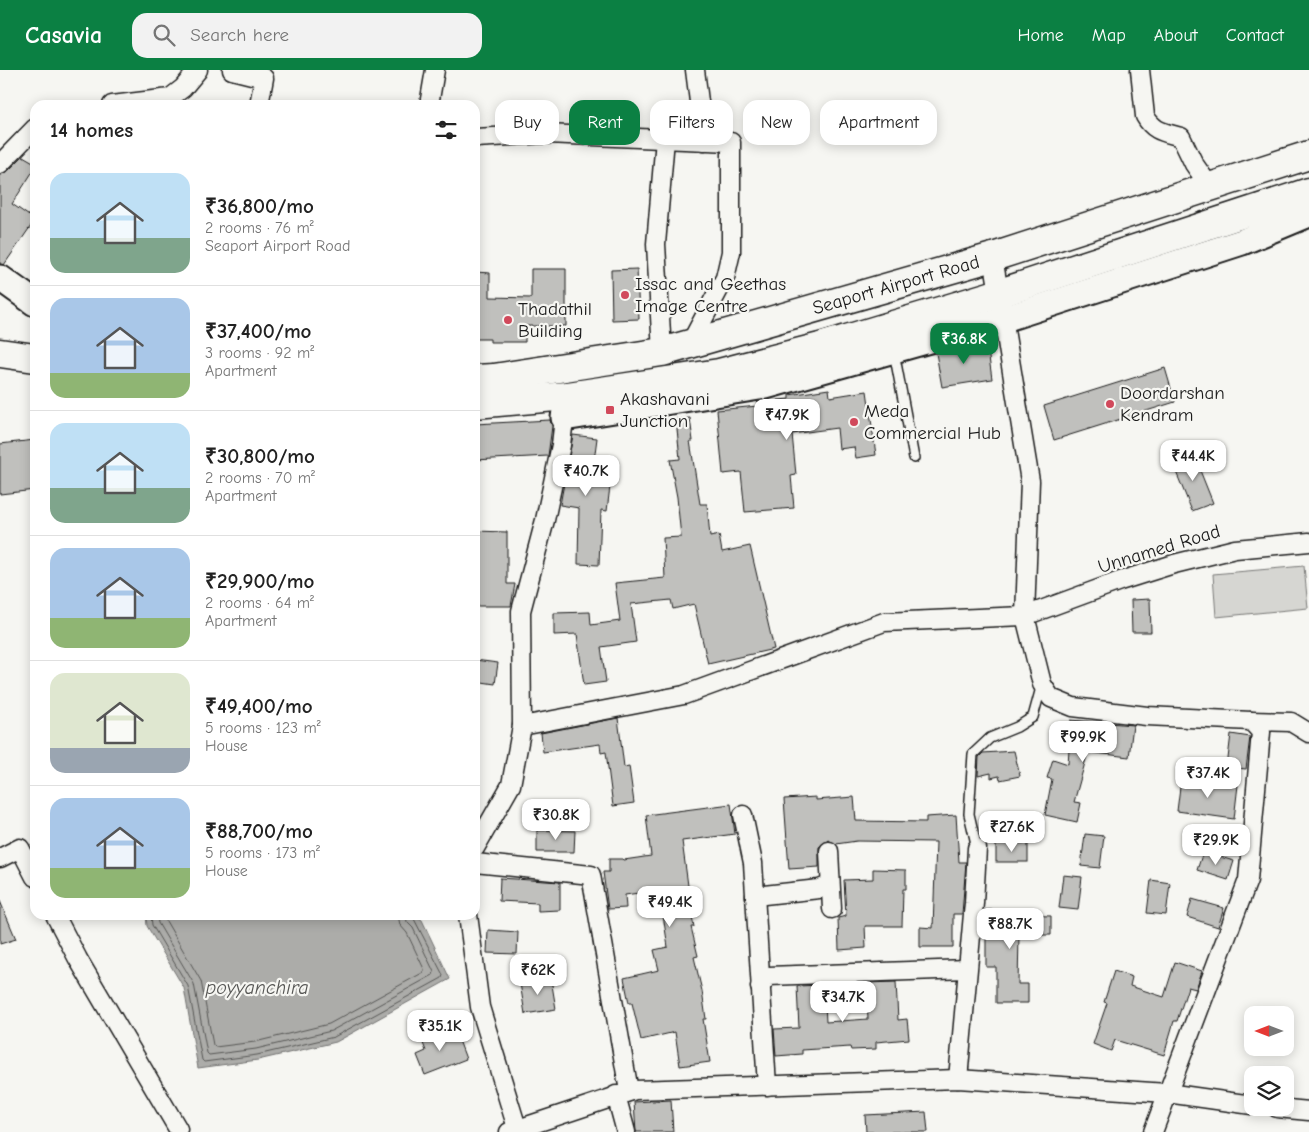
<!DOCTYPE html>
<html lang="en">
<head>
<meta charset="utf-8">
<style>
	:root { --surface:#fff; --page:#f2f2f2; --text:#222; --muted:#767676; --line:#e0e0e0; --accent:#0b8043 }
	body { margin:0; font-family:"Comic Neue",sans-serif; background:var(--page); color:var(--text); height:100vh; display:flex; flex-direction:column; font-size:19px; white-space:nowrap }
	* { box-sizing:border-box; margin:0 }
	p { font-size:16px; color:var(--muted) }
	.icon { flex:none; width:28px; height:28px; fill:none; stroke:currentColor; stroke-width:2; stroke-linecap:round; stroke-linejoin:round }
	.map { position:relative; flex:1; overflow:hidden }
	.panel { position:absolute; left:30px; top:30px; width:450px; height:820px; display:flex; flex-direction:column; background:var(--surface); border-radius:15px; box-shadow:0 2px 12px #0003 }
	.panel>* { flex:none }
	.top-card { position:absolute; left:495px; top:30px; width:475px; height:45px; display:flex; gap:10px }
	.needle { width:32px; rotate:270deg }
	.buttons { position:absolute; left:1244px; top:936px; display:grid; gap:10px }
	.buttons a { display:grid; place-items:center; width:50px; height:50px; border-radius:10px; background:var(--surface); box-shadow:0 2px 12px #0003; font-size:25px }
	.price { position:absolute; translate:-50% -42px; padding:0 11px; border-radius:10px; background:#fff; color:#222; font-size:16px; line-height:32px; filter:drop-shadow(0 1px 2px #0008) }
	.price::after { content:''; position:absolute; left:50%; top:30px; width:15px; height:11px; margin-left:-8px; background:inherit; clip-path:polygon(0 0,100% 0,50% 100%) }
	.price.selected { background:var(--accent); color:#fff }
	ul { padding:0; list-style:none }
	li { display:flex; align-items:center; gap:15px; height:125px; padding:0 20px }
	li+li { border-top:1px solid var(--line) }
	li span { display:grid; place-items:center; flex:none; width:140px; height:100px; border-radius:15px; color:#555 }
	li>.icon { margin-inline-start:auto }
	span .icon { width:60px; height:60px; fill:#fffc; stroke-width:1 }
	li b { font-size:21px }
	h2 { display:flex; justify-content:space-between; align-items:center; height:60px; padding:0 20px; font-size:21px }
	.pill { padding:0 18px; border-radius:15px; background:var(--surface); box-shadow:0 2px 12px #0003; font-size:18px; line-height:45px }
	.pill.selected { background:var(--accent); color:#fff }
	header { display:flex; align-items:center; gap:30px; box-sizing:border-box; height:70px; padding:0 25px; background:var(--accent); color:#fff }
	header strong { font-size:24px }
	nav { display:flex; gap:28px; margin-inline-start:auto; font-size:18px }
	.search { width:350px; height:45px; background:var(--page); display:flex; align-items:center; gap:12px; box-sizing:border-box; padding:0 18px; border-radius:15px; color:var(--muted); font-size:19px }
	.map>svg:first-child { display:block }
</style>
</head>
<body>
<header>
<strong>Casavia</strong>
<div class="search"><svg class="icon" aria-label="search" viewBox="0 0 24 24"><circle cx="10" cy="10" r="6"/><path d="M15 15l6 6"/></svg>Search here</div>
<nav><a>Home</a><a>Map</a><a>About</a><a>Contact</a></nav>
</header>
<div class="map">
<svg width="1309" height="1062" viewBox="0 0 1309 1062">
	<rect width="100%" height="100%" fill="#f6f6f2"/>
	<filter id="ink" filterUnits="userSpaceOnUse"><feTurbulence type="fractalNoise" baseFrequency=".02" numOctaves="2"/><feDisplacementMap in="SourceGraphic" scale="10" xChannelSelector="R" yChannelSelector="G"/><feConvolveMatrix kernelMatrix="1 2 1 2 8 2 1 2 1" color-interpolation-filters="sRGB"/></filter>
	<g filter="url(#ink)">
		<!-- green -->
		<path fill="#d6d6d2" stroke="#797977" d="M1304,496L1308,538L1216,547L1213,504Z"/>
		<!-- water -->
		<path fill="#acaca9" stroke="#727271" d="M146,845H414L422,850L450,909L336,972L258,990L198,998L184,918L147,856Z"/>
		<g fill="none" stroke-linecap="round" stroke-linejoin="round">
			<!-- shore -->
			<g stroke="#565654" stroke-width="1">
				<path d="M151,845L152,855L188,916L202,990L204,992L257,985L334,967L442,908L443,905L412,845"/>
				<path d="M157,845L158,853L194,914L207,983L209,985L256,979L331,961L433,905L434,902L413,858L407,852L406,845"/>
				<path d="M165,845L166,851L201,911L213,975L215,977L255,972L329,954L424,902V899L407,863L400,855L398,845"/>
			</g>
		</g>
		<!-- building -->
		<g fill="#c0c0bd" stroke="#1c1c1c">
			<path d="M23,86L35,93V98L12,134L35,150L4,195L0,194V104L8,101Z"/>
			<path d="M531,199H566V256H525V272H490V269H475V202L490,203V227L531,228Z"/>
			<path d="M637,199L639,249L612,250L611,200Z"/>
			<path d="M987,273L992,309L942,317L936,283Z"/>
			<path d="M1165,298L1175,332L1054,370L1044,336Z"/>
			<path d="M829,319L830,327L867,321L876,385L856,388L854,377L839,379L837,358L792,364L796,405L791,406L794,438L745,442L741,402L723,404L717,340L778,334V330L789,329V325Z"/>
			<path d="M690,348L693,371H690L700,434H707L710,467L719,465L722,482L750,476L774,579L708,594L694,534L673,539L671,530L631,534L636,572L601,577L606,612L584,615L577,564L554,565V543L590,542L591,555L620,551L615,513L665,508L663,468L681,467L677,427L670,390L680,389L676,349Z"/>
			<path d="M550,350L552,356L548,386L475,390V354Z"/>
			<path d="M573,365L597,368L592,406L611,408L607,441L601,440L599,495L578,494L579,438L560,435Z"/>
			<path d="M35,370V420L0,424V374Z"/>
			<path d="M1193,383L1213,433L1192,441L1172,392Z"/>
			<path d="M475,461L507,462V514H515L511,536H475Z"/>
			<path d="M1150,529L1151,562H1132L1131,530Z"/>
			<path d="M475,590L498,593L495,614L475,611Z"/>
			<path d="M618,648L624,697L629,696L634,733L613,736L606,682L601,683L600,674L543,682L541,663Z"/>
			<path d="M1071,650L1133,655L1129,687L1088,682L1074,732L1081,733L1077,752L1045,745L1052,709L1047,708L1053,689L1068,694Z"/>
			<path d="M1231,664L1250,667L1246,699L1227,697Z"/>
			<path d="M1014,681L1020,706L1000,710L999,706L991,708V703L978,706L979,687L983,683Z"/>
			<path d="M1181,709L1238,715L1234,749L1177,741Z"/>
			<path d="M816,727V730L854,727L856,751L926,752V747L956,745L959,792H966L962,844H953V877H920V857L933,858L936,772L857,771L836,774L828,770L819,777V797L789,799L784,729Z"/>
			<path d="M731,734L735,764L682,771L689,823L694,822L697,846H692L694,857H691L698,886L694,887L702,921L706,949H703L710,992L680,996L675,962L641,970L632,933H629L624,908L659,900L654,880L668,877L659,820L625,825L626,838L608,839L603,802H609V789H623L624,790L651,786L646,745Z"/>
			<path d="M537,760L575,761L574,782H537Z"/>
			<path d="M1085,764L1104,766L1100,798L1081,796Z"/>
			<rect x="996" y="773" width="32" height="19"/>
			<path d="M1203,782L1234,791L1228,810L1197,800Z"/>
			<path d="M873,799L906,800V819H903L902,856H865L866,878L839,880L838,848L846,846L844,810L873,809Z"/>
			<path d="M1063,805L1082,807L1078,840L1059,838Z"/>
			<path d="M500,808L560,812V840L538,841V833L499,831Z"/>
			<path d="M1151,810L1170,813L1166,845L1147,843Z"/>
			<path d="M1192,829L1224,838L1218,857L1187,847Z"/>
			<path d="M0,831L16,869L0,874Z"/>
			<path d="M984,840H1014V845L1051,846V865H1019L1018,914H1028V933H996V897H986V859H982Z"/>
			<path d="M488,860L518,862L517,884L487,883Z"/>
			<path d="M1175,892L1202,901L1196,919L1188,917L1177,951H1174L1164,985L1115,970L1111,981L1093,974L1107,933L1104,932L1114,901L1132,907L1130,916L1164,927Z"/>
			<path d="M551,909L556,939L525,944L520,913Z"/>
			<path d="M896,912L898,950L907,949L909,969L876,972V979L851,980L850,977L802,980V984L776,986L774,959L799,958L797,916L824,915L826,952L868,949L866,913Z"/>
			<path d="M442,960L446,970L457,965L466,989L425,1005L417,985L426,981L421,968Z"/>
			<path d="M671,1030L673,1062H636L634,1032Z"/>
			<path d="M926,1042L928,1062H866L865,1045Z"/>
		</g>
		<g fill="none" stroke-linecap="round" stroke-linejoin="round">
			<defs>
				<g id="lane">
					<path d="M894,282L914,388"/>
					<path d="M977,778L969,744L973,684L990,668L1017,657L1033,647L1042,614"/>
				</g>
				<g id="street">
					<path d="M232,0L264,8L259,35"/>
					<path d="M695,0L704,71"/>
					<path d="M1140,0L1145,46C1154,62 1164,62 1181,67L1194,94L1210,117"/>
					<path d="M112,35L170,28L183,18L198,0"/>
					<path d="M429,35L435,0"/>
					<path d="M475,68L546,64L731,72V182L725,208L690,274"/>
					<path d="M0,94L35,58"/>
					<path d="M993,187L1030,411L1025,546L1042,614L1051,628L1073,637L1147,646L1251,651L1261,662L1248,810L1153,1062"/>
					<path d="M662,282L656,174L665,69"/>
					<path d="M1251,651L1291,652L1309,663"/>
					<path d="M522,656L684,625L884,552L1025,546L1120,511L1174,494L1235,479L1309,472"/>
					<path d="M743,745L753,793L767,1016"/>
					<path d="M475,778L511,715L522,656L521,541L545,450L561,375L564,348"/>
					<path d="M829,781L832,839"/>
					<path d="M0,788L20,778L35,807"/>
					<path d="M475,793L591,805L629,1021"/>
					<path d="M755,826L819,819L830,815"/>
					<path d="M55,845L78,889L178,1059"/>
					<path d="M468,845L480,937L517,1058"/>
					<path d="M760,917L768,906L967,899"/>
					<path d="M958,1009L974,833L977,778"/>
					<path d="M616,1025L626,1062"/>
					<path d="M1277,1038L1309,1041"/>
					<path d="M509,1062L635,1020L958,1009L1167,1023L1252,1035"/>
				</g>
				<g id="secondary">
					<path d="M0,208L35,233"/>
					<path d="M567,326L564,348L766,316L1004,249L1242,172L1309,144"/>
				</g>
				<g id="primary">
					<path d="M0,283L35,288"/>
					<path d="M475,309L494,308L662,282L993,187L1309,85"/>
					<path d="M475,334L567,326L719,303L820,277L1000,223L1309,122"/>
				</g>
			</defs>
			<!-- lane casing -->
			<use href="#lane" stroke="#1c1c1c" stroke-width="12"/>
			<!-- street casing -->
			<use href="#street" stroke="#1c1c1c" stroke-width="21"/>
			<!-- secondary casing -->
			<use href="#secondary" stroke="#1c1c1c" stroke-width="29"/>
			<!-- primary casing -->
			<use href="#primary" stroke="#1c1c1c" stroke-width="31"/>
			<!-- lane -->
			<use href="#lane" stroke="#f6f6f2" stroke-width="9"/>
			<!-- street -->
			<use href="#street" stroke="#f6f6f2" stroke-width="18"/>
			<!-- secondary -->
			<use href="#secondary" stroke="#f6f6f2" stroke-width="25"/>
			<!-- primary -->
			<use href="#primary" stroke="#f6f6f2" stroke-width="28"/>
		</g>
	</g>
	<!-- markers -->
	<g fill="#d1495b" stroke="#f6f6f2" stroke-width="2">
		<circle cx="625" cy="225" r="5"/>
		<circle cx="508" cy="250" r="5"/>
		<circle cx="1110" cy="334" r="5"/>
		<rect x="605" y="335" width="10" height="10" rx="2.5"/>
		<circle cx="854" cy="352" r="5"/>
	</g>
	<g text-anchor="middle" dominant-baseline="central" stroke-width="4.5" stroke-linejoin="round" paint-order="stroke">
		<!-- poi labels -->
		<g font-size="19" fill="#1c1c1c" stroke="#f6f6f2" text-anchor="start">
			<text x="635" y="214">Issac and Geethas<tspan x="635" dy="22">Image Centre</tspan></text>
			<text x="518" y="239">Thadathil<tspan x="518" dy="22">Building</tspan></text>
			<text x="1120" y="323">Doordarshan<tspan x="1120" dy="22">Kendram</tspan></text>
			<text x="620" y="329">Akashavani<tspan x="620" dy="22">Junction</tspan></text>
			<text x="864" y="341">Meda<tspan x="864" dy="22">Commercial Hub</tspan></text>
		</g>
		<!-- street labels -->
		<g font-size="19" fill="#1c1c1c" stroke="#f6f6f2">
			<text transform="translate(896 215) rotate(-16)">Seaport Airport Road</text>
			<text transform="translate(1159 479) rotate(-17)">Unnamed Road</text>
		</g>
		<!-- water labels -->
		<g font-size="20" font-style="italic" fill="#565654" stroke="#f6f6f2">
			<text x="257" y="917">poyyanchira</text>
		</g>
	</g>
</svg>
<div class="buttons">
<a><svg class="needle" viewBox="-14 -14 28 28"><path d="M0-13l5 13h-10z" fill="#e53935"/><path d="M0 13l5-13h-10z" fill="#767676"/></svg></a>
<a><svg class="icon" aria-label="layers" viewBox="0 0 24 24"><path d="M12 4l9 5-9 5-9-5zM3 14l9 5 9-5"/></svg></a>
</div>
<b class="price selected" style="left:964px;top:295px">₹36.8K</b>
<b class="price" style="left:787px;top:371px">₹47.9K</b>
<b class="price" style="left:1193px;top:412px">₹44.4K</b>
<b class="price" style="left:586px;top:427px">₹40.7K</b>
<b class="price" style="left:1083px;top:693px">₹99.9K</b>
<b class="price" style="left:1208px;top:729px">₹37.4K</b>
<b class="price" style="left:556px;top:771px">₹30.8K</b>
<b class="price" style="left:1012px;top:783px">₹27.6K</b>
<b class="price" style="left:1216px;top:796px">₹29.9K</b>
<b class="price" style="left:670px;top:858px">₹49.4K</b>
<b class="price" style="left:1010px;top:880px">₹88.7K</b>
<b class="price" style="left:538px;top:926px">₹62K</b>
<b class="price" style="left:843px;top:953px">₹34.7K</b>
<b class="price" style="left:440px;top:982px">₹35.1K</b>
<div class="top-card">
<a class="pill">Buy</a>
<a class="pill selected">Rent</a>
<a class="pill">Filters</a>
<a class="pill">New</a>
<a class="pill">Apartment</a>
</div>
<section class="panel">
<h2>14 homes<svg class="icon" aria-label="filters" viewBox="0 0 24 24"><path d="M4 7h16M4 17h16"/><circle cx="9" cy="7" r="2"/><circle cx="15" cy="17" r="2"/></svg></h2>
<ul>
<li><span style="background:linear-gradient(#bfe0f5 65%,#7fa58c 0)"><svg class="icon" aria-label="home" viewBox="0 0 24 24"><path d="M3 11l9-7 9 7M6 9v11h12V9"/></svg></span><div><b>₹36,800/mo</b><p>2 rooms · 76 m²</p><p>Seaport Airport Road</p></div></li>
<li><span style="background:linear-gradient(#a9c7e8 75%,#8fb573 0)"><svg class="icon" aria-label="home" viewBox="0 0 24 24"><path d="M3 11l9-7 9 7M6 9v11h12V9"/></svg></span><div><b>₹37,400/mo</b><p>3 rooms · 92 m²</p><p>Apartment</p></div></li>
<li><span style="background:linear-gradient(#bfe0f5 65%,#7fa58c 0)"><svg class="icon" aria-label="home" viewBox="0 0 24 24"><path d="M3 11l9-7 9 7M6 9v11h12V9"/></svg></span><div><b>₹30,800/mo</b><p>2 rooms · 70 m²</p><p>Apartment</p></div></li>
<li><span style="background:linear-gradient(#a9c7e8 70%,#8fb573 0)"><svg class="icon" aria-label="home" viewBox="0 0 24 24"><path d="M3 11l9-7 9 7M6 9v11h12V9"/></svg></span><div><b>₹29,900/mo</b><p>2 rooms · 64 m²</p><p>Apartment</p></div></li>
<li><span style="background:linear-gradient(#dfe7d0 75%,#9aa5b1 0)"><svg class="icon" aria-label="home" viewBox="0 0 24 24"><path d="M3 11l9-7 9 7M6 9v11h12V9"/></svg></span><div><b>₹49,400/mo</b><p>5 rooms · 123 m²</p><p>House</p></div></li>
<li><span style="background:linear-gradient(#a9c7e8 70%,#8fb573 0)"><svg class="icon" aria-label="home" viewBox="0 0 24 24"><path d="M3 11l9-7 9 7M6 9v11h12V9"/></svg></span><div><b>₹88,700/mo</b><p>5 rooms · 173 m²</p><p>House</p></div></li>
</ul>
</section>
</div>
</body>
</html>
